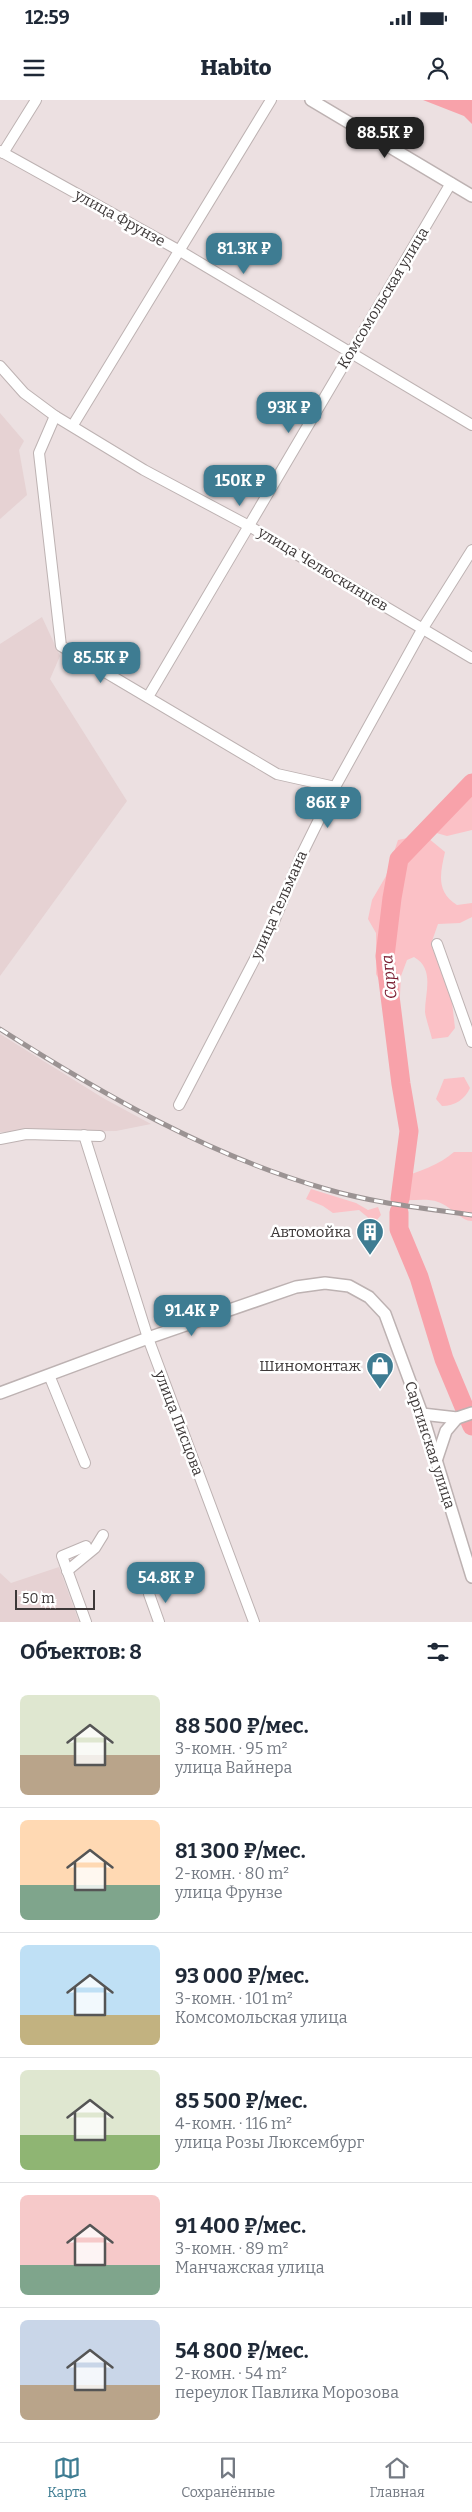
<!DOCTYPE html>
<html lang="ru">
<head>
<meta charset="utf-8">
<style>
	:root { --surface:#fff; --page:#f2f2f3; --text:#1f2937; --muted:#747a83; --line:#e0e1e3; --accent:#3e7c92 }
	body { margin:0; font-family:Bitter,serif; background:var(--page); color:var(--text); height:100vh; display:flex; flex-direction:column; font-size:19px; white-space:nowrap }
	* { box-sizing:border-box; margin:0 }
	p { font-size:16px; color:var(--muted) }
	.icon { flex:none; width:28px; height:28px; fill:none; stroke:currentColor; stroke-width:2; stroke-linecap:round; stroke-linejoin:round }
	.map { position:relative; height:1522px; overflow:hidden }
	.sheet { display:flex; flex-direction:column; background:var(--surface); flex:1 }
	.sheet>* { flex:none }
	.scale { position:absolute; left:15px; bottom:12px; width:80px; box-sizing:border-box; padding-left:5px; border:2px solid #3d3838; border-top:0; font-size:14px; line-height:18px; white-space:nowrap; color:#3d3838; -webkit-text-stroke:4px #fff; paint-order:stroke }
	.price { position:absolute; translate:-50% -42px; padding:0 11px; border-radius:10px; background:var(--accent); color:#fff; font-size:16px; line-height:32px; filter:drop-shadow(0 1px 2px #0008) }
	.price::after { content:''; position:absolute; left:50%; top:30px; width:15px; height:11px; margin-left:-8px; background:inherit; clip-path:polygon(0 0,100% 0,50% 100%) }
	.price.on { background:#222; color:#fff }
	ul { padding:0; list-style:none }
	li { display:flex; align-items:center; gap:15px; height:125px; padding:0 20px }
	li+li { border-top:1px solid var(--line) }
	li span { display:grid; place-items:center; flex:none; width:140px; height:100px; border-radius:8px; color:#555 }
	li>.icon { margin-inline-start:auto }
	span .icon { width:60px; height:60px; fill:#fffc; stroke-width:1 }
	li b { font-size:21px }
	h2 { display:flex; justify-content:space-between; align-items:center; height:60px; padding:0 20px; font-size:21px }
	.status { display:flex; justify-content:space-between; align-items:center; height:35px; padding:0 25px; background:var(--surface); direction:ltr }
	.status svg { height:14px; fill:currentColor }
	header { display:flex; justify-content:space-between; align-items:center; height:65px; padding:0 20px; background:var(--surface); font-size:22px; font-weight:800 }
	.tabs { display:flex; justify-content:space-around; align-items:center; height:70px; border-top:1px solid var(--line); background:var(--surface); font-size:14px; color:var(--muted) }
	.tabs a { display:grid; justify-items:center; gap:2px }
	.tabs .on { color:var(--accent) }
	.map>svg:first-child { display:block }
</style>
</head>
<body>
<div class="status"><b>12:59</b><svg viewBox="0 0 49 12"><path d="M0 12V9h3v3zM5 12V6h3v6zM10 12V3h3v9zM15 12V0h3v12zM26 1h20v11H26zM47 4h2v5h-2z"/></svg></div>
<header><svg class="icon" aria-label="menu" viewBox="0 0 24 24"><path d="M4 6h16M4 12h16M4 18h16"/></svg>Habito<svg class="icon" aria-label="person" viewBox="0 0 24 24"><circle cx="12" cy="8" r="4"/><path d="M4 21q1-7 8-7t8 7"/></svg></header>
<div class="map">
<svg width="472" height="1522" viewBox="0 0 472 1522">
	<rect width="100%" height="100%" fill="#ece0e1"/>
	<!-- built -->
	<g fill="#e6d2d3">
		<path d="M0,313L24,341L19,350L27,395L0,419Z"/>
		<path d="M42,517L60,556L50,579L127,701L0,876V544Z"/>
		<path d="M0,934L103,998L151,1024L116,1031L0,1032Z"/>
		<path d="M59,1467L79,1522H0V1473L11,1483Z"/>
	</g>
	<!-- green -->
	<g fill="#fbc1c6">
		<path d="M472,676V730L447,736L426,730L430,714L441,702C464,700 458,686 472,676Z"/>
		<path d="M417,736L428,738L445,752C440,774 436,792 457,805L472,803V817L460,823L438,824L431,844L452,902L455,928L448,937L432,939C430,930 426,920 425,912C425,892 435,869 414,857L407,860L401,876L400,895L388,897L376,874V833L368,819L372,800L386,776L398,740Z"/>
		<path d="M464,977L470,988C465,999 455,1006 442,1006L436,999L444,979Z"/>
		<path d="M454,1052H472V1121C461,1121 452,1107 438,1102C427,1098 414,1101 402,1100L398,1096L399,1078C416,1073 441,1064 454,1052Z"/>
		<path d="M311,1089L356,1103L368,1110L378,1107L381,1115L376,1121L371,1120L359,1110L333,1113L323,1106L306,1099Z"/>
	</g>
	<!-- water -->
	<path fill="#f8a2aa" d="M423,0H472V24L464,16Z"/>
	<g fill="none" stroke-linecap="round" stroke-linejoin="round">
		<!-- river -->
		<g stroke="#f8a2aa" stroke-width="19">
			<path d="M400,1099L409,1031L401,984L385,856L392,798L399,759L472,683"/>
			<path d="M399,1112V1129L419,1177L444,1259L472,1326"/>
		</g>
		<defs>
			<g id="minor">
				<path d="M0,51L180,151L472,325"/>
				<path d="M3,53L36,0"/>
				<path d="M0,266L24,293L55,316L144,370L249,426L472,558"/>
				<path d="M55,316L39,353L61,546L277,674L335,687"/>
				<path d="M73,325L271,0"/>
				<path d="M148,597L451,83"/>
				<path d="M437,844L472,942"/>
				<path d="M179,1005L273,824L301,756L335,687L423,528L472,450"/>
				<path d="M84,1035L148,1238L254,1522"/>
				<path d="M0,1039L26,1034L100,1036"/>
				<path d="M49,1275L85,1363"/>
				<path d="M67,1471L95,1448L103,1435"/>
				<path d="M149,1494L159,1522"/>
				<path d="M86,1522L62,1456L86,1446"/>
			</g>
			<g id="tertiary">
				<path d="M311,0L472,96"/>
				<path d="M0,1293L148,1238L296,1187L325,1183L349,1186L369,1197L385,1214L422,1314L472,1477"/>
				<path d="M422,1314L457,1318L472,1313"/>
				<path d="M437,1358L446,1331L457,1318"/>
			</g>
		</defs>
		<!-- minor casing -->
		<use href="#minor" stroke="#bdb2b2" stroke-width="12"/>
		<!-- tertiary casing -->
		<use href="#tertiary" stroke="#bdb2b2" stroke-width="14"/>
		<!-- minor -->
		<use href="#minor" stroke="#fff" stroke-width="10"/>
		<!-- tertiary -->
		<use href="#tertiary" stroke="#fff" stroke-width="11"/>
		<defs>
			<path id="rail" d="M0,929C102,994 210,1056 326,1089C373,1103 424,1108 472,1115"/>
		</defs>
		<!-- rail casing -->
		<use href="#rail" stroke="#9b9393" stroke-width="5"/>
		<!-- rail -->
		<use href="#rail" stroke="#fff" stroke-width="3" stroke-dasharray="9" stroke-linecap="butt"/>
	</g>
	<!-- icons -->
	<defs>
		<symbol id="building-pin" viewBox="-11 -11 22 30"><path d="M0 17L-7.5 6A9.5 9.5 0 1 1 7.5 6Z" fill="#3e7c92" stroke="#fff"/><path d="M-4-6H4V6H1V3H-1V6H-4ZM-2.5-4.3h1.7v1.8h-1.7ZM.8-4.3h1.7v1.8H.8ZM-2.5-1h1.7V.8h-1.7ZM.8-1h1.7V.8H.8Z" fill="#fff"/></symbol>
		<symbol id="shop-pin" viewBox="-11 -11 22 30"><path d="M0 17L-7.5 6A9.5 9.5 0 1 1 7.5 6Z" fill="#3e7c92" stroke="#fff"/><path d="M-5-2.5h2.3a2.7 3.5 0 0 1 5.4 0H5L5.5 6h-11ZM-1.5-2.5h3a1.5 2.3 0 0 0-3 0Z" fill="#fff"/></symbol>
	</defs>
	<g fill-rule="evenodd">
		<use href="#building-pin" x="354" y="1116" width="32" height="43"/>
		<use href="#shop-pin" x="364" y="1250" width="32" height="43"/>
	</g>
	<g text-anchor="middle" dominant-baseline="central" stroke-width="5" stroke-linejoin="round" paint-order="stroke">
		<!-- street labels -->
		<g font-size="15" fill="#3d3838" stroke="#fff">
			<text transform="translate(120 118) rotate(29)">улица Фрунзе</text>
			<text transform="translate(383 198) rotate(-59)">Комсомольская улица</text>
			<text transform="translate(323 469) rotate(31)">улица Челюскинцев</text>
			<text transform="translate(279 805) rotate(-66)">улица Тельмана</text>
			<text transform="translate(179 1323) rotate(69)">улица Писцова</text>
			<text transform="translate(430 1345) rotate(72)">Саргинская улица</text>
		</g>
		<!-- poi labels -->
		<g font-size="15" fill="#3d3838" stroke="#fff" text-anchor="end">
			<text x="351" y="1132">Автомойка</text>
			<text x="361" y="1266">Шиномонтаж</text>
		</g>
		<!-- water labels -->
		<g font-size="16" font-style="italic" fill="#7a1c30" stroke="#fff">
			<text transform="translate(389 877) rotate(-96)">Сарга</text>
		</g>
	</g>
</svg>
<div class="scale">50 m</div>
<b class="price on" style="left:385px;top:59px">88.5K ₽</b>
<b class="price" style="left:244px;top:175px">81.3K ₽</b>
<b class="price" style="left:289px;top:334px">93K ₽</b>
<b class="price" style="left:240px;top:407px">150K ₽</b>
<b class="price" style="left:101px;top:584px">85.5K ₽</b>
<b class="price" style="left:328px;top:729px">86K ₽</b>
<b class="price" style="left:192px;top:1237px">91.4K ₽</b>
<b class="price" style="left:166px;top:1504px">54.8K ₽</b>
</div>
<section class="sheet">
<h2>Объектов: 8<svg class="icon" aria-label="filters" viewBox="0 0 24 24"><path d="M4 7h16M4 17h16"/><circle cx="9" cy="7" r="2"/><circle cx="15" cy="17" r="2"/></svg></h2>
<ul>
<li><span style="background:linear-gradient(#dfe7d0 60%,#b9a48a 0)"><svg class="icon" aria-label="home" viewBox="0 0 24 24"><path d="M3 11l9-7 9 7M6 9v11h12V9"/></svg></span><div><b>88 500 ₽/мес.</b><p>3-комн. · 95 m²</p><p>улица Вайнера</p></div></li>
<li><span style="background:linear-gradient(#ffd9b3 65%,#7fa58c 0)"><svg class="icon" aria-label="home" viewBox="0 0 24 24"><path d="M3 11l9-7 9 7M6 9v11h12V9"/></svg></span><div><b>81 300 ₽/мес.</b><p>2-комн. · 80 m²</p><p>улица Фрунзе</p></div></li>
<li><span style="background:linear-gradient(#bfe0f5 70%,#c2b280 0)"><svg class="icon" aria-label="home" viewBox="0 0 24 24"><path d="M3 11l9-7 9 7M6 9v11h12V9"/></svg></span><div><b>93 000 ₽/мес.</b><p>3-комн. · 101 m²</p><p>Комсомольская улица</p></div></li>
<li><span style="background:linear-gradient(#dfe7d0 65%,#8fb573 0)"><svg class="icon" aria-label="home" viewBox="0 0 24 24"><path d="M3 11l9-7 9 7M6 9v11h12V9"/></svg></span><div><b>85 500 ₽/мес.</b><p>4-комн. · 116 m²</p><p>улица Розы Люксембург</p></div></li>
<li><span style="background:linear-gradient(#f6c9c9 70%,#7fa58c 0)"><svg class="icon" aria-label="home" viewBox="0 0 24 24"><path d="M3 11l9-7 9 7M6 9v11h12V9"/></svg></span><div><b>91 400 ₽/мес.</b><p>3-комн. · 89 m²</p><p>Манчажская улица</p></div></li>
<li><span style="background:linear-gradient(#c9d6e8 65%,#b9a48a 0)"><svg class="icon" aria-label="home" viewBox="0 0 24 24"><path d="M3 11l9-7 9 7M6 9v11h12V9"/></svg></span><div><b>54 800 ₽/мес.</b><p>2-комн. · 54 m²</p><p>переулок Павлика Морозова</p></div></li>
</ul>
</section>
<nav class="tabs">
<a class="on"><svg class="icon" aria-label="map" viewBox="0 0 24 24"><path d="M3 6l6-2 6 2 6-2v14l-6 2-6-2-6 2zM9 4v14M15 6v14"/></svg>Карта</a>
<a><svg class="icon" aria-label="saved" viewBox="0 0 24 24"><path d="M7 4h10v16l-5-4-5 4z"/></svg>Сохранённые</a>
<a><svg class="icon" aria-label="home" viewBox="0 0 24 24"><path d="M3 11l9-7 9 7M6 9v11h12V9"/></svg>Главная</a>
</nav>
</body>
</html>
